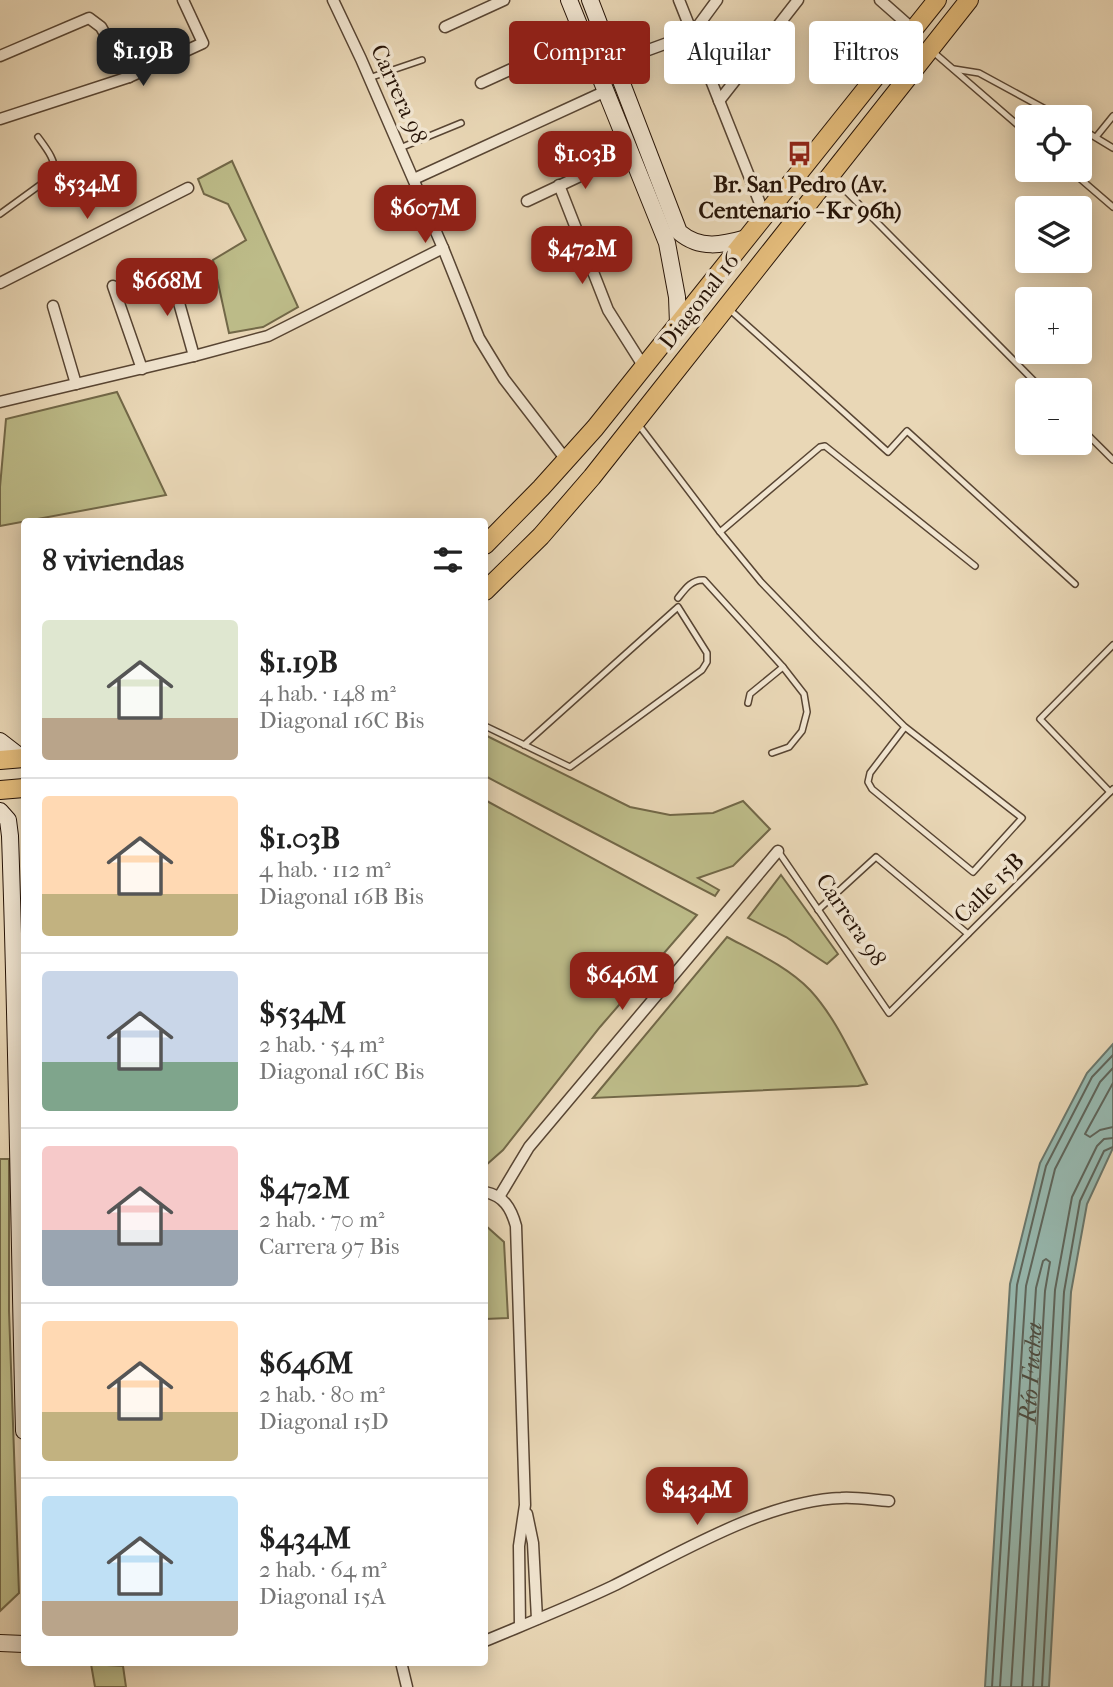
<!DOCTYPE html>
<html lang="es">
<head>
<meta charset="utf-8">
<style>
	:root { --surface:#fff; --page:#f2f2f2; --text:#222; --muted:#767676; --line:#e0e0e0; --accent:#8f2418 }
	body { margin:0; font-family:"IM FELL French Canon",serif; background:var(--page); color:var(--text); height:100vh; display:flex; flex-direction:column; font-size:26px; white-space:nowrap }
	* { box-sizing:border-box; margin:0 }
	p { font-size:23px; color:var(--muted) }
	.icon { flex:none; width:38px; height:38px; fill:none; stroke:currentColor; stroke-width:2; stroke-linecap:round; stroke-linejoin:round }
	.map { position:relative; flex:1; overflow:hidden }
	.drawer { position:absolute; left:21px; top:518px; width:467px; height:1148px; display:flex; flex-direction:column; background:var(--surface); border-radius:7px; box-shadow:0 4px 18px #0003 }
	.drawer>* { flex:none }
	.guide { position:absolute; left:509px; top:21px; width:499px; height:63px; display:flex; gap:14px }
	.tools { position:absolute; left:1015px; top:105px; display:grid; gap:14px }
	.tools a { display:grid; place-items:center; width:77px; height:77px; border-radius:7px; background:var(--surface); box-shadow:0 4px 18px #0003; font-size:35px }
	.price { position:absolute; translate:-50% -60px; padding:0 16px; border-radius:14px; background:var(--accent); color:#fff; font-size:23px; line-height:46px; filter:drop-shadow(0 2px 4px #0008) }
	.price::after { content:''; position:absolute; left:50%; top:42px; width:21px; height:16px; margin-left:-10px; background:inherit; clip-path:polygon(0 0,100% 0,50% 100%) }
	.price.active { background:#222; color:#fff }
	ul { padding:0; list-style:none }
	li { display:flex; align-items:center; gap:21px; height:175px; padding:0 21px }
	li+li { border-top:2px solid var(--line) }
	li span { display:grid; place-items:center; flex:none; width:196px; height:140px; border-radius:7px; color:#555 }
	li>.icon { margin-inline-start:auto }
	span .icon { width:84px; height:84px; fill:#fffc; stroke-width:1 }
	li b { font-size:30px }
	h2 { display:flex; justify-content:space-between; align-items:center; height:84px; padding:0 21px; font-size:30px }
	.tag { padding:0 24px; border-radius:7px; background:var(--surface); box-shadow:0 4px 18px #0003; font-size:24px; line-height:63px }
	.tag.active { background:var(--accent); color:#fff }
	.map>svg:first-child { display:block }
</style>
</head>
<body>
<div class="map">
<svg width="1113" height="1687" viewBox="0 0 1113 1687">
	<rect width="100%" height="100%" fill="#e9d7b6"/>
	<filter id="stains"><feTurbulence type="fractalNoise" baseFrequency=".00286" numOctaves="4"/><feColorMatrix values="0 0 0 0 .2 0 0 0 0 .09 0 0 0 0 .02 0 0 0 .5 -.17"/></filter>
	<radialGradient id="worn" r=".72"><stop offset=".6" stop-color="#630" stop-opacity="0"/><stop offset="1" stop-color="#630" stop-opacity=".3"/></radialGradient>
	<!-- green -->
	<g fill="#bdbc89" stroke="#726848" stroke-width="2">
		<path d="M232,161L298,307L263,327L229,333L213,260L246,240L228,204L204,194L198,179Z"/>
		<path d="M117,392L166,495L0,526V487L6,419Z"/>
		<path d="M485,735L630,807L670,815L713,813L743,801L770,829L733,866L698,878L719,890L715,896L485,776Z"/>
		<path d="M485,800L697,915L600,1027L503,1150L485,1166Z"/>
		<path d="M781,875L838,954L827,964L786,937L748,918Z"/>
		<path d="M727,937C755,952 788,967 810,990C835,1017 850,1052 867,1084L858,1086L593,1098Z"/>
		<path d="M0,1159H9V1311L19,1593L0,1611Z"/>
		<path d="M485,1225L504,1242L508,1318L485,1319Z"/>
		<path d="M91,1664L123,1666L126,1687H95Z"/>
	</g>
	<!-- water -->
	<path fill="#97b9b0" stroke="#6a776c" stroke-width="2" d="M1113,1044V1148L1087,1204L1071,1292L1049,1687H985L1010,1284L1040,1163L1087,1073Z"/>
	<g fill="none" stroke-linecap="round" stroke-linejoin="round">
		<!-- shore -->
		<g stroke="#5f665c" stroke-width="2">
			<path d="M1113,1083L1085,1134L1090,1137L1100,1130L1113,1127"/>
			<path d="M992,1687L1017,1285L1046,1166L1092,1077L1113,1055"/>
			<path d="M1000,1687L1026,1286L1055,1169L1100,1082L1113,1068"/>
			<path id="s1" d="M1011,1687L1036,1288L1043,1261L1046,1259L1050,1262L1045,1291L1022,1687"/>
			<path d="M1033,1687L1055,1290L1072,1197L1097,1146L1104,1139L1113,1138"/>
			<path d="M1042,1687L1064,1292L1080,1201L1104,1151L1113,1147"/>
		</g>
		<defs>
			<g id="lane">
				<path d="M931,50L1027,133"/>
				<path d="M954,69L979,73L1060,117"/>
				<path d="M369,78L422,60"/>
				<path d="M1080,128L1113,148"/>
				<path d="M1096,137L1113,116"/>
				<path d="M400,148L461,123"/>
				<path d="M1070,170L1113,207"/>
				<path d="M834,179L1043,390"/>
				<path d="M0,214L55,174C56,160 46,148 38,137"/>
				<path d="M729,309L888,452L907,431L1075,584"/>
				<path d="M638,424L720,532L761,582L817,640L905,727L1022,818L973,872L872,789L868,782L870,773L905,727"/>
				<path d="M1080,427L1113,460"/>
				<path d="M720,532L820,447L825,446L975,566"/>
				<path d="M678,598C685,589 692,579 704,580L783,667L804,694L807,712L802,731L789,747L772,753"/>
				<path d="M748,703L750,694L783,667"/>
				<path d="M485,726L570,767L702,670L707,662V653L678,607L524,745"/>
				<path d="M1110,792L1040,719L1113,645"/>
				<path d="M778,851L889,1013L1113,789"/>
				<path d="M818,910L876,857L968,934"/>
			</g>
			<g id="street">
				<path d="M333,0L361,59L443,248L479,338L504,379L567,461"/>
				<path d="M679,0L765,216"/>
				<path d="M880,0L914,30"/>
				<path d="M445,27L504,0"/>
				<path d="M0,56L89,18L101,27L129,77"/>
				<path d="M610,64L692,34L717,0"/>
				<path d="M481,83L584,36"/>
				<path d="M719,101L798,0"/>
				<path d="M0,119L129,77L203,43L183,0"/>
				<path d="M414,179L606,91"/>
				<path d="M559,185L608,310L644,367"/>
				<path d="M527,201L631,152"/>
				<path d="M170,271L194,356"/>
				<path d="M0,283L188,188"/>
				<path d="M113,286L142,369"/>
				<path d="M53,306L76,384"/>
				<path d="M0,402L194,356L268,336L443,248"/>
				<path d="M485,1192C504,1196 511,1208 516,1226L525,1505L519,1546L520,1626"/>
				<path d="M499,1197L529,1147L778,851"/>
				<path d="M527,1514L533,1543L537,1619"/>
				<path d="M485,1641C528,1623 571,1606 613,1586C680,1553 765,1501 841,1498C857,1497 873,1500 889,1501"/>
				<path d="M401,1662L407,1687"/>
			</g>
			<g id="secondary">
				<path d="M569,0L667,243L677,297L678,324"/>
				<path d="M590,0L679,232C700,250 722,245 747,238"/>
				<path d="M0,741L22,758"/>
				<path d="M0,811L8,820L10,836C17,1034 19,1233 24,1431"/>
				<path d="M0,1643L24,1644"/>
			</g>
			<g id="primary">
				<path d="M485,545L541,488L595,428L937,0"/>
				<path d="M485,591L541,536L592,477L969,0"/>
				<path d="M0,760L24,758"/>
				<path d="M0,790L24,788"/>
			</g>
		</defs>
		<!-- lane casing -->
		<use href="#lane" stroke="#584533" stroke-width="8"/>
		<!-- street casing -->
		<use href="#street" stroke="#584533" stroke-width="13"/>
		<!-- secondary casing -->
		<use href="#secondary" stroke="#271407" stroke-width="18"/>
		<!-- primary casing -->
		<use href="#primary" stroke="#271407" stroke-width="20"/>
		<!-- lane -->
		<use href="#lane" stroke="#f1e5d0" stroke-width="5"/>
		<!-- street -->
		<use href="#street" stroke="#f1e5d0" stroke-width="10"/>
		<!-- secondary -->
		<use href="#secondary" stroke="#f1e5d0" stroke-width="16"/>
		<!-- primary -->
		<use href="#primary" stroke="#e4bc7b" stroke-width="18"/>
	</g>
	<!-- icons -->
	<defs>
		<symbol id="bus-bare" viewBox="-9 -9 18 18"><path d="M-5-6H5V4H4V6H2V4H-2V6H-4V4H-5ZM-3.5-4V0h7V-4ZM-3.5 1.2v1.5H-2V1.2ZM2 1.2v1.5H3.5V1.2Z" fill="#8f2418" stroke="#f1e5d0" stroke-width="2.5" paint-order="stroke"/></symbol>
	</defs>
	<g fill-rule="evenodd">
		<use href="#bus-bare" x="782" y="136" width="35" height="35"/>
	</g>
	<g text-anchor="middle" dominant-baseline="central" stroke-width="7" stroke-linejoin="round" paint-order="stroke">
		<!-- street labels -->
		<g font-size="23" fill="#271407" stroke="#f1e5d0">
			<text transform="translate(399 94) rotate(66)">Carrera 98</text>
			<text transform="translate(699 301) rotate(-52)">Diagonal 16</text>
			<text transform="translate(989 888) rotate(-45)">Calle 15B</text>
			<text transform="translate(851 920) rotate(56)">Carrera 98</text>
		</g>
		<!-- poi labels -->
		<g font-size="23" font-weight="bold" fill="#271407" stroke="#f1e5d0">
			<text x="800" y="184">Br. San Pedro (Av.<tspan x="800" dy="26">Centenario - Kr 96h)</tspan></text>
		</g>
		<!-- water labels -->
		<g font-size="24" font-style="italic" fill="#4e4e42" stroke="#f1e5d0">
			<text stroke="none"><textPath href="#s1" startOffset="315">Río Fucha</textPath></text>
		</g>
	</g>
	<rect width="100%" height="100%" filter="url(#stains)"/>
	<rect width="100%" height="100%" fill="url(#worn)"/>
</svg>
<div class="tools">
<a><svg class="icon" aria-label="locate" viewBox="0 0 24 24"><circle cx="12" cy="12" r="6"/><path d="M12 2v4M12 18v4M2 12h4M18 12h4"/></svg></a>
<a><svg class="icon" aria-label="layers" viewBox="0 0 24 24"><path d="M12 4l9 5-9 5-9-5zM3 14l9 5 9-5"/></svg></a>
<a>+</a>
<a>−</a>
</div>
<b class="price active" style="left:143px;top:88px">$1.19B</b>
<b class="price" style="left:585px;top:191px">$1.03B</b>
<b class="price" style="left:87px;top:221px">$534M</b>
<b class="price" style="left:425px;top:245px">$607M</b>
<b class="price" style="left:582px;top:286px">$472M</b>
<b class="price" style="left:167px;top:318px">$668M</b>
<b class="price" style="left:622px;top:1012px">$646M</b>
<b class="price" style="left:697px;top:1527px">$434M</b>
<div class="guide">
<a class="tag active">Comprar</a>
<a class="tag">Alquilar</a>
<a class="tag">Filtros</a>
</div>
<section class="drawer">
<h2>8 viviendas<svg class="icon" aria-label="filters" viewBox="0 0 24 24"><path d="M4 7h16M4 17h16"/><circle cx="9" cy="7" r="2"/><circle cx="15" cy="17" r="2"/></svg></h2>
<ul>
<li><span style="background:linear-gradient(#dfe7d0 70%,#b9a48a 0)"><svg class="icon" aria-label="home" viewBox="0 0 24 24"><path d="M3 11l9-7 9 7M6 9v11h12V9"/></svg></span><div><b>$1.19B</b><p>4 hab. · 148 m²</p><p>Diagonal 16C Bis</p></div></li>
<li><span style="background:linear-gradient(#ffd9b3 70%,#c2b280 0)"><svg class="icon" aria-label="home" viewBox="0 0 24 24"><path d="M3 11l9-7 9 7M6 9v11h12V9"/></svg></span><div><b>$1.03B</b><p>4 hab. · 112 m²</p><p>Diagonal 16B Bis</p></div></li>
<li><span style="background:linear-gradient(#c9d6e8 65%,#7fa58c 0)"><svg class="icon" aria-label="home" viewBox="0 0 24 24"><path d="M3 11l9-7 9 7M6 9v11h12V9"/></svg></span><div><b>$534M</b><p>2 hab. · 54 m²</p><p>Diagonal 16C Bis</p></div></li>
<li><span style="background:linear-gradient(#f6c9c9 60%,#9aa5b1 0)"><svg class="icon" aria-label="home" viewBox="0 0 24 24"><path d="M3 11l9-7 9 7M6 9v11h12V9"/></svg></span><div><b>$472M</b><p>2 hab. · 70 m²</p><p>Carrera 97 Bis</p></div></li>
<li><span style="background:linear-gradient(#ffd9b3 65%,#c2b280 0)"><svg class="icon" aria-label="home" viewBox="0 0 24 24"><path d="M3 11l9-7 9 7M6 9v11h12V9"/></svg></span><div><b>$646M</b><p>2 hab. · 80 m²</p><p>Diagonal 15D</p></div></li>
<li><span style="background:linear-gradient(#bfe0f5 75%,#b9a48a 0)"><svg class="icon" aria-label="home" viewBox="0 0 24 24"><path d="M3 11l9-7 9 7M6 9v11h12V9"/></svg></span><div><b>$434M</b><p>2 hab. · 64 m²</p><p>Diagonal 15A</p></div></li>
</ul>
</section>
</div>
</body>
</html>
